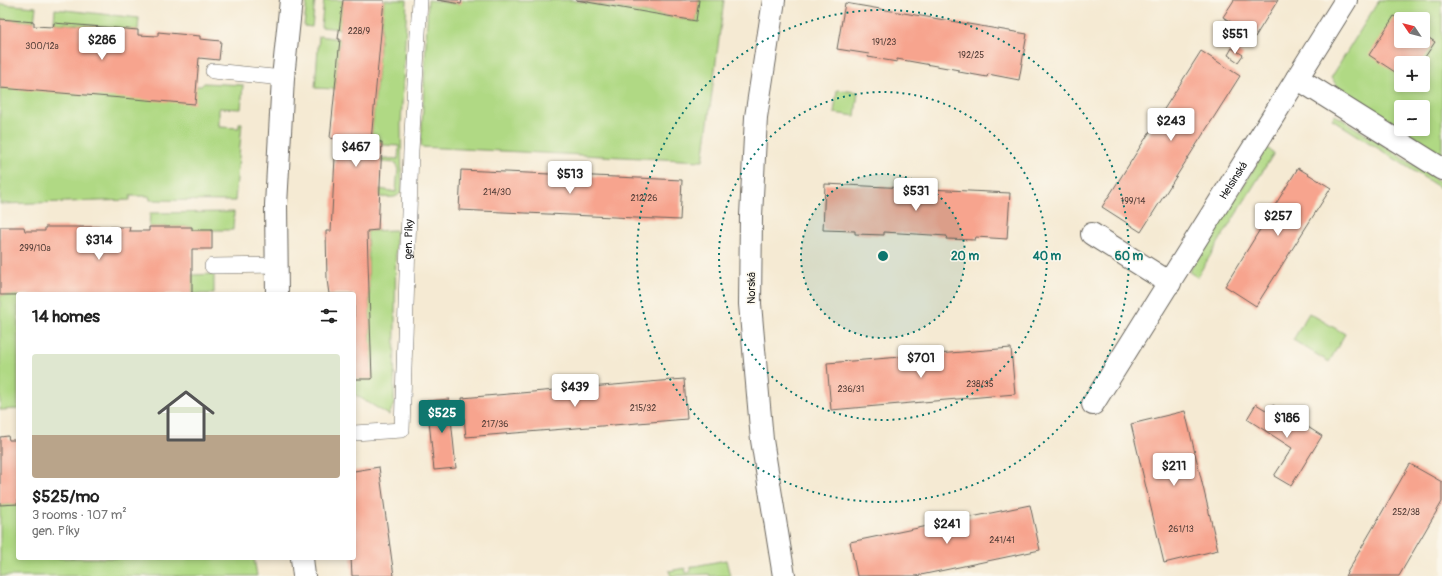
<!DOCTYPE html>
<html lang="en">
<head>
<meta charset="utf-8">
<style>
	:root { --surface:#fff; --page:#f2f2f2; --text:#222; --muted:#767676; --line:#e0e0e0; --accent:#0f766e }
	body { margin:0; font-family:Pangolin,sans-serif; background:var(--page); color:var(--text); height:100vh; display:flex; flex-direction:column; font-size:15px; white-space:nowrap }
	* { box-sizing:border-box; margin:0 }
	p { font-size:13px; color:var(--muted) }
	.icon { flex:none; width:22px; height:22px; fill:none; stroke:currentColor; stroke-width:2; stroke-linecap:round; stroke-linejoin:round }
	.map { position:relative; flex:1; overflow:hidden }
	.sheet { position:absolute; left:16px; top:292px; width:340px; height:268px; display:flex; flex-direction:column; background:var(--surface); border-radius:4px; box-shadow:0 2px 6px #0003 }
	.sheet>* { flex:none }
	.needle { width:26px; rotate:305deg }
	.controls { position:absolute; left:1394px; top:12px; display:grid; gap:8px }
	.controls a { display:grid; place-items:center; width:36px; height:36px; border-radius:4px; background:var(--surface); box-shadow:0 2px 6px #0003; font-size:20px }
	.price { position:absolute; translate:-50% -34px; padding:0 9px; border-radius:4px; background:#fff; color:#222; font-size:13px; line-height:26px; filter:drop-shadow(0 1px 2px #0008) }
	.price::after { content:''; position:absolute; left:50%; top:24px; width:12px; height:9px; margin-left:-6px; background:inherit; clip-path:polygon(0 0,100% 0,50% 100%) }
	.price.on { background:var(--accent); color:#fff }
	ul { padding:0; list-style:none }
	li { display:grid; align-content:center; gap:8px; height:212px; padding:0 16px }
	li+li { border-top:1px solid var(--line) }
	li span { display:grid; place-items:center; height:124px; border-radius:4px; color:#555 }
	li>.icon { margin-inline-start:auto }
	span .icon { width:72px; height:72px; fill:#fffc; stroke-width:1 }
	li b { font-size:17px }
	h2 { display:flex; justify-content:space-between; align-items:center; height:48px; padding:0 16px; font-size:17px }
	.map>svg:first-child { display:block }
</style>
</head>
<body>
<div class="map">
<svg width="1442" height="576" viewBox="0 0 1442 576">
	<rect width="100%" height="100%" fill="#fbf7ec"/>
	<filter id="ink" filterUnits="userSpaceOnUse"><feTurbulence type="fractalNoise" baseFrequency=".025" numOctaves="2"/><feDisplacementMap in="SourceGraphic" scale="8" xChannelSelector="R" yChannelSelector="G"/><feConvolveMatrix kernelMatrix="1 2 1 2 8 2 1 2 1" color-interpolation-filters="sRGB"/></filter>
	<filter id="wash" filterUnits="userSpaceOnUse"><feTurbulence type="fractalNoise" baseFrequency=".012" numOctaves="4" result="noise"/><feDisplacementMap in="SourceGraphic" scale="16" xChannelSelector="R" yChannelSelector="G"/><feGaussianBlur stdDeviation="0.9" result="paint"/><feColorMatrix in="noise" values="0 0 0 0 0 0 0 0 0 0 0 0 0 0 0 0 0 1.4 0 .05"/><feComposite in="paint" operator="in"/></filter>
	<g filter="url(#wash)">
		<rect width="100%" height="100%" fill="#f5ead3"/>
		<!-- green -->
		<g fill="#b0d984" stroke="#667a50" fill-rule="evenodd">
			<path d="M307,0H315L312,27L304,26Z"/>
			<path d="M324,0H343L340,29L321,27Z"/>
			<path d="M384,0H407L401,125L402,190C398,200 389,197 380,197V189L396,192L398,167L396,163L382,162V158L398,159L399,146L382,145V142L371,141Z"/>
			<path d="M428,0L460,4L462,0H571L696,21L699,0H724L703,161L421,147Z"/>
			<path d="M1379,0H1442V154L1403,129H1423V107H1401V128L1338,87L1331,78ZM1401,19H1423V41H1401ZM1401,63H1423V85H1401Z"/>
			<path d="M0,4L36,7L34,22L0,19Z"/>
			<path d="M55,9L139,18L138,30L54,23Z"/>
			<path d="M319,36L340,39L335,89L315,88Z"/>
			<path d="M204,83L243,85L241,109L219,108V127L239,128V123H242L235,201L150,200L149,196H130V200L0,204V88L201,86Z"/>
			<path d="M837,90L858,92L855,116L834,113Z"/>
			<path d="M1335,115L1442,183V189L1332,119Z"/>
			<path d="M1267,148L1274,153L1197,277L1189,272Z"/>
			<path d="M234,212L233,230H192V227H149L150,213Z"/>
			<path d="M396,230L394,404L389,415L354,394V379L372,378L367,231Z"/>
			<path d="M214,274V294H192V275Z"/>
			<path d="M0,295H18V409L0,410Z"/>
			<path d="M1309,313L1345,334L1329,362L1293,340Z"/>
			<path d="M18,504V558H254L257,576H0V505Z"/>
			<path d="M726,560L730,576H710L709,574L671,576L669,571L685,568L686,573L690,572V567Z"/>
		</g>
		<g id="blocks">
			<!-- building -->
			<g fill="#f7a48e">
				<path d="M343,0H384L371,141L382,142L378,230L367,231L372,379H354V294H329L327,280L326,231H331L336,139L330,138L340,39H338Z"/>
				<path d="M437,0H462L461,4Z"/>
				<path d="M576,0H699L696,21Z"/>
				<path d="M1234,0H1278L1255,37L1223,17Z"/>
				<path d="M845,3L1027,34L1019,80L988,74L987,77L959,72V70L897,59V62L868,57L869,54L837,49Z"/>
				<path d="M1394,16L1401,20V41H1423V34L1435,42L1421,63H1401V76L1369,55Z"/>
				<path d="M0,19L34,22V26L53,27L54,23L138,30V35L158,36V32L200,36V39L221,41L219,60L199,58L195,104L0,88Z"/>
				<path d="M1232,48L1243,55L1238,62L1228,55Z"/>
				<path d="M1201,51L1240,76L1141,232L1102,207Z"/>
				<path d="M1298,168L1331,188L1256,306L1225,286Z"/>
				<path d="M461,170L682,180L680,220L459,210Z"/>
				<path d="M825,184L1010,193L1007,239L976,237L975,240L946,239L947,236L884,232V235L855,234V231L823,230Z"/>
				<path d="M0,227H24L25,231H45V227H130L129,231H149V227H192V230H212V249H192V294L0,295Z"/>
				<path d="M1011,348L1015,394L831,410L827,363Z"/>
				<path d="M684,379L687,419L466,437L462,398Z"/>
				<path d="M449,399L456,468L434,470L427,401Z"/>
				<path d="M1256,404L1269,412L1273,405L1322,436L1291,486L1274,476L1292,448L1247,419Z"/>
				<path d="M1185,411L1218,550L1164,563L1131,424Z"/>
				<path d="M8,436L9,440H18V504L0,505V437Z"/>
				<path d="M1410,464L1442,482V502L1399,576H1345Z"/>
				<path d="M379,467L394,576H352L351,558H354V471Z"/>
				<path d="M1030,505L1040,550L916,576H857L850,542Z"/>
			</g>
		</g>
	</g>
	<g filter="url(#ink)">
		<use href="#blocks" fill-opacity="0" stroke="#68645c" stroke-width="1"/>
		<g fill="none" stroke-linecap="round" stroke-linejoin="round">
			<defs>
				<g id="lane">
					<path d="M213,71L283,78"/>
					<path d="M212,266L276,265"/>
					<path id="s1" d="M354,433L402,430L411,150L420,0"/>
				</g>
				<g id="street">
					<path d="M774,0L756,117L751,216L750,304L762,440L784,576"/>
					<path d="M1297,78L1442,169"/>
					<path d="M1092,234L1170,283"/>
					<path d="M277,294L276,205L283,78L291,0"/>
					<path id="s2" d="M1093,404L1346,0"/>
					<path d="M302,558L304,576"/>
				</g>
			</defs>
			<!-- lane casing -->
			<use href="#lane" stroke="#68645c" stroke-width="16"/>
			<!-- street casing -->
			<use href="#street" stroke="#68645c" stroke-width="24"/>
			<!-- lane -->
			<use href="#lane" stroke="#fff" stroke-width="15"/>
			<!-- street -->
			<use href="#street" stroke="#fff" stroke-width="22"/>
		</g>
	</g>
	<!-- distance rings -->
	<circle cx="883" cy="256" r="82" fill="#0f766e" fill-opacity=".12"/>
	<g fill="none" stroke="#0f766e" stroke-width="2" stroke-dasharray="2 4">
		<circle cx="883" cy="256" r="82"/>
		<circle cx="883" cy="256" r="164"/>
		<circle cx="883" cy="256" r="246"/>
	</g>
	<g text-anchor="middle" dominant-baseline="central" stroke-width="3" stroke-linejoin="round" paint-order="stroke">
		<!-- number labels -->
		<g font-size="9" fill="#533e38">
			<text x="359" y="31">228/9</text>
			<text x="884" y="42">191/23</text>
			<text x="42" y="46">300/12a</text>
			<text x="971" y="55">192/25</text>
			<text x="497" y="192">214/30</text>
			<text x="644" y="198">212/26</text>
			<text x="1133" y="201">199/14</text>
			<text x="35" y="248">299/10a</text>
			<text x="980" y="384">238/35</text>
			<text x="851" y="389">236/31</text>
			<text x="643" y="408">215/32</text>
			<text x="495" y="424">217/36</text>
			<text x="1406" y="512">252/38</text>
			<text x="1181" y="529">261/13</text>
			<text x="1002" y="540">241/41</text>
		</g>
		<!-- street labels -->
		<g font-size="11" fill="#1c1c1c" stroke="#fbf7ec">
			<text stroke="none"><textPath href="#s2" startOffset="264">Helsinská</textPath></text>
			<text stroke="none"><textPath href="#s1" startOffset="239">gen. Píky</textPath></text>
			<text transform="translate(751 288) rotate(-90)">Norská</text>
		</g>
	</g>
	<circle cx="883" cy="256" r="6" fill="#0f766e" stroke="#fbf7ec" stroke-width="2"/>
	<g font-size="12" text-anchor="middle" font-weight="bold" fill="#0f766e" stroke="#fbf7ec" stroke-width="3" stroke-linejoin="round" paint-order="stroke">
		<text x="965" y="260">20 m</text>
		<text x="1047" y="260">40 m</text>
		<text x="1129" y="260">60 m</text>
	</g>
</svg>
<div class="controls">
<a><svg class="needle" viewBox="-14 -14 28 28"><path d="M0-13l5 13h-10z" fill="#e53935"/><path d="M0 13l5-13h-10z" fill="#767676"/></svg></a>
<a>+</a>
<a>−</a>
</div>
<b class="price" style="left:1235px;top:55px">$551</b>
<b class="price" style="left:102px;top:61px">$286</b>
<b class="price" style="left:1171px;top:142px">$243</b>
<b class="price" style="left:356px;top:168px">$467</b>
<b class="price" style="left:570px;top:195px">$513</b>
<b class="price" style="left:916px;top:212px">$531</b>
<b class="price" style="left:1278px;top:237px">$257</b>
<b class="price" style="left:99px;top:261px">$314</b>
<b class="price" style="left:921px;top:379px">$701</b>
<b class="price" style="left:575px;top:408px">$439</b>
<b class="price on" style="left:442px;top:434px">$525</b>
<b class="price" style="left:1287px;top:439px">$186</b>
<b class="price" style="left:1174px;top:487px">$211</b>
<b class="price" style="left:947px;top:545px">$241</b>
<section class="sheet">
<h2>14 homes<svg class="icon" aria-label="filters" viewBox="0 0 24 24"><path d="M4 7h16M4 17h16"/><circle cx="9" cy="7" r="2"/><circle cx="15" cy="17" r="2"/></svg></h2>
<ul>
<li><span style="background:linear-gradient(#dfe7d0 65%,#b9a48a 0)"><svg class="icon" aria-label="home" viewBox="0 0 24 24"><path d="M3 11l9-7 9 7M6 9v11h12V9"/></svg></span><div><b>$525/mo</b><p>3 rooms · 107 m²</p><p>gen. Píky</p></div></li>
</ul>
</section>
</div>
</body>
</html>
